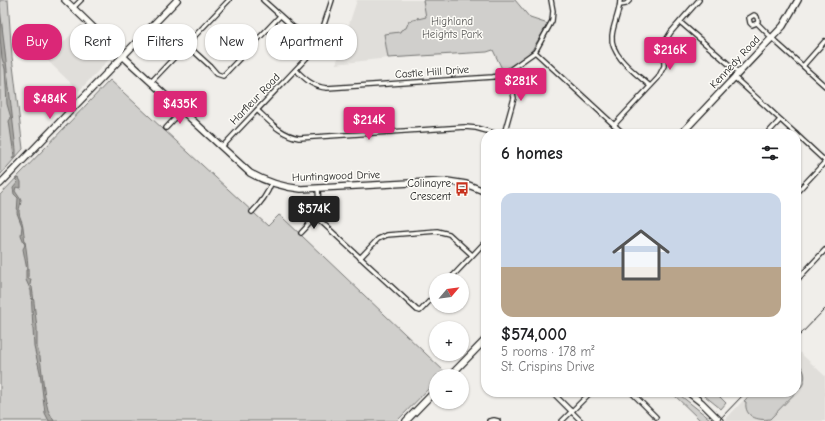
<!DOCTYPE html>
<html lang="en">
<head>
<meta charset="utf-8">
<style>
	:root { --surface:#fff; --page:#f6f6f6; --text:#202124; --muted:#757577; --accent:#db2777 }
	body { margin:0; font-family:"Comic Neue",sans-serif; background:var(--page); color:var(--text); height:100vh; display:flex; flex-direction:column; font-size:15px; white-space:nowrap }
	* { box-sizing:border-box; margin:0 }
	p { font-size:13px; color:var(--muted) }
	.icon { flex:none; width:22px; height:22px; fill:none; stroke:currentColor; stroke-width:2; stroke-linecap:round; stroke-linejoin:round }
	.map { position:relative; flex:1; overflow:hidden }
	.details { position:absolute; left:481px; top:129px; width:320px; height:268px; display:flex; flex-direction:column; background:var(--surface); border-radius:16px; box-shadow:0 1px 3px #0004 }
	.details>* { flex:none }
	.top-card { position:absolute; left:12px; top:24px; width:380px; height:36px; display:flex; gap:8px }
	.needle { width:26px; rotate:61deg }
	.buttons { position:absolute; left:429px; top:273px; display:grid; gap:8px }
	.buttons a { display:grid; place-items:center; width:40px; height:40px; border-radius:50%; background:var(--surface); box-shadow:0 1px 3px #0004; font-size:20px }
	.price { position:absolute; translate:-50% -34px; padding:0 9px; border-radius:4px; background:var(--accent); color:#fff; font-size:13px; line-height:26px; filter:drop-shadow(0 1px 2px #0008) }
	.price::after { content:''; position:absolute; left:50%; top:24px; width:12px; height:9px; margin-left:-6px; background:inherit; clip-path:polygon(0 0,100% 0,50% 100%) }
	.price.on { background:#222; color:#fff }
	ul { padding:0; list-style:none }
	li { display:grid; align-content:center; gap:8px; height:212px; padding:0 20px }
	li span { display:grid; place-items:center; height:124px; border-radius:12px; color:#555 }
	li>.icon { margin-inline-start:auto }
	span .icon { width:72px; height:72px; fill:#fffc; stroke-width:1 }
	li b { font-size:17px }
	h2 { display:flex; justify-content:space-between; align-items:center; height:48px; padding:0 20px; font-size:17px }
	.pill { padding:0 14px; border-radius:16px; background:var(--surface); box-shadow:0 1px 3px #0004; font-size:14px; line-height:36px }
	.pill.on { background:var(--accent); color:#fff }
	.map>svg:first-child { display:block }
</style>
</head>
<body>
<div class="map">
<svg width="825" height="421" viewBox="0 0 825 421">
	<rect width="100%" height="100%" fill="#f0eeea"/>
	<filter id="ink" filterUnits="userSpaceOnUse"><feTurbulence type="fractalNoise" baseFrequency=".025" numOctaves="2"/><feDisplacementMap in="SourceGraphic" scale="8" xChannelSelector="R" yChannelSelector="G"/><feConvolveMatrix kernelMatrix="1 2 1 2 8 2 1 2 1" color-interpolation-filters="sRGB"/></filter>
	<g filter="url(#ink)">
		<!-- built -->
		<g fill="#e0deda">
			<path d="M357,0H423L426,17L410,32L384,34L388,58L336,64Z"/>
			<path d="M81,24L113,55L79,91L47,60Z"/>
			<path d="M796,349L825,376V421H728L726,419L751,392H796Z"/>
		</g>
		<!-- green -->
		<g fill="#d0cfcc" stroke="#767674">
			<path d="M0,0H8L12,57L23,149L0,175Z"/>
			<path d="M423,0H515L530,18L548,24L532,50L525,57L503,71L493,50L487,52L388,58L384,34L400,32L401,30L406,28L409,21L417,19L418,17V19L426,17Z"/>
			<path d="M110,80L268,226L279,215L282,217L445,372L441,376H436V381L397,421H0V195Z"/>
			<path d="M796,362C805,368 807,377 802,386L770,419C758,421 744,417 746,402L744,401L753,392H796Z"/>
			<path d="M671,392H676L710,419L709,421H701Z"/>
			<path d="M700,392H715L726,403L721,409Z"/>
		</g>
		<!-- water -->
		<g fill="#a8a7a3" stroke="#706f6d">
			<path d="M0,8L16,150V157L12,159L14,156L9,121L11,118L7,104L5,69L2,58L0,37Z"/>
			<path d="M19,178L21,182V188L16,187L15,191L21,200C21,204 19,207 19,212C19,217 23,222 23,227C25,244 29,262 28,279H31L30,285L32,287L33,294L37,328V347L40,357L45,397L48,410L54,421H49L45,413L40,372L34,347L31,291L26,280V270H27L23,249L25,245L21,235L22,226L17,213L18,198L14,194L13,188L18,182L15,179Z"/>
		</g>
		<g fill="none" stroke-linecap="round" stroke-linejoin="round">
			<defs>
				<g id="street">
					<path d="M263,0L293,27L319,40"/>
					<path d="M620,0C620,12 613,24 612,36C610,56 637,74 650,86"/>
					<path d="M620,5L626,4L630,0"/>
					<path d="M73,8L81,0"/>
					<path d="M680,22L739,73"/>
					<path d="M757,23L752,25L750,23L749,18L754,15L757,17L758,21L757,23L776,42L825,86"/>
					<path d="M186,44L210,66L217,74L223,76L280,16"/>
					<path d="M535,52L624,134"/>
					<path d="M803,66L825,41"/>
					<path d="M296,70C305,79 313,87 327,88L493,77L504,74L535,52L552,21L553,11L551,0"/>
					<path d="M735,78L796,134"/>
					<path d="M151,82L229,0"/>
					<path d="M257,110C270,122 281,135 299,138L465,127L476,128L498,134"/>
					<path d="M614,125L658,78L664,66V49L666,40L671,32L699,0"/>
					<path d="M166,128L182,111"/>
					<path d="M504,134L514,98L512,88L504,74"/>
					<path d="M767,134L780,120"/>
					<path d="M796,134L825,161"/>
					<path d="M222,147L315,49L319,40L332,0"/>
					<path d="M796,193L825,162"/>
					<path d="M252,212C260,204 267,195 271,184"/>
					<path d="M315,216L417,310L420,311L422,309L436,294"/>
					<path d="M301,233C315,219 320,209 318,188"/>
					<path d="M360,258L378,239L387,235L437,231L449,234L472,255"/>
					<path d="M449,280L486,241"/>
					<path d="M796,281L825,250"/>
					<path d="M552,392L581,421"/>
					<path d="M631,392L656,417"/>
					<path d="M489,421L494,420L498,421"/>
					<path d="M562,421L591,392"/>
				</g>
				<g id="secondary">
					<path d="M65,0L127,60L250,173C266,182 282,187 301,189L447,181L466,184L486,192"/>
					<path d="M681,134L783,26L798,0"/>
					<path d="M0,184L177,0"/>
					<path d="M450,376L486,339"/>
					<path d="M688,392L702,403L720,421"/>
					<path d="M406,421L436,390"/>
				</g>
			</defs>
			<!-- street casing -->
			<use href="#street" stroke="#1c1c1c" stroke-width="6"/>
			<!-- secondary casing -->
			<use href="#secondary" stroke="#1c1c1c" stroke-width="8"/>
			<!-- street -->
			<use href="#street" stroke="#fdfcf7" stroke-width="3.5"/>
			<!-- secondary -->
			<use href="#secondary" stroke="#fdfcf7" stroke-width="5.5"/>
			<!-- rail -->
			<g stroke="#1c1c1c" stroke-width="1">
				<path d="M796,339L825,309"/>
				<path d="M718,421L746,392"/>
			</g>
		</g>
	</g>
	<!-- icons -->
	<defs>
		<symbol id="bus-bare" viewBox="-9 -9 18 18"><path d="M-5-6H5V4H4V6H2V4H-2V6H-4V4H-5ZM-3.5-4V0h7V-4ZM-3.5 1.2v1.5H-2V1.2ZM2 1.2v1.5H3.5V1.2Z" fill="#c8321e" stroke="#fdfcf7" stroke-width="2.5" paint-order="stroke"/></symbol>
	</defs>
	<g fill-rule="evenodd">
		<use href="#bus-bare" x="452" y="179" width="20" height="20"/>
	</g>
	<g text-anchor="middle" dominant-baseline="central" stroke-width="3" stroke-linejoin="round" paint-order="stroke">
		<!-- park labels -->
		<g font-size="11" fill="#5b5b5a" stroke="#fdfcf7">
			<text x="452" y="21">Highland<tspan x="452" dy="13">Heights Park</tspan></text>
		</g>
		<!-- street labels -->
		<g font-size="11" fill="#1c1c1c" stroke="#fdfcf7">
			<text transform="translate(735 62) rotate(-47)">Kennedy Road</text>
			<text transform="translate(432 72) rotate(-4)">Castle Hill Drive</text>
			<text transform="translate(255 99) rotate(-46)">Harfleur Road</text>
			<text transform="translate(336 176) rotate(-2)">Huntingwood Drive</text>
		</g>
		<!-- poi labels -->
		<g font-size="11" fill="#1c1c1c" stroke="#fdfcf7" text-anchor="end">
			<text x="451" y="183">Colinayre<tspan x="451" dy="13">Crescent</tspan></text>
		</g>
	</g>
</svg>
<div class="buttons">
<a><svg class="needle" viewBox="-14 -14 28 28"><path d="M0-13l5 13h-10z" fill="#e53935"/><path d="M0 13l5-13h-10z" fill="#757577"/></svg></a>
<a>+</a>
<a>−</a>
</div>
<b class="price" style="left:670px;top:71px">$216K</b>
<b class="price" style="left:521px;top:102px">$281K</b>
<b class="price" style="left:50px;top:120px">$484K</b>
<b class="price" style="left:180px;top:125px">$435K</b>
<b class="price" style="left:369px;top:141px">$214K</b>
<b class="price on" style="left:314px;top:230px">$574K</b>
<div class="top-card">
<a class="pill on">Buy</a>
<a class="pill">Rent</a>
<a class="pill">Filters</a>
<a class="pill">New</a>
<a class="pill">Apartment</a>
</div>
<section class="details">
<h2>6 homes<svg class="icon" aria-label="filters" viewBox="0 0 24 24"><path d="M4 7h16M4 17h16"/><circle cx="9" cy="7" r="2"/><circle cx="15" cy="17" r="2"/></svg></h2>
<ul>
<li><span style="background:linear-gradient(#c9d6e8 60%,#b9a48a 0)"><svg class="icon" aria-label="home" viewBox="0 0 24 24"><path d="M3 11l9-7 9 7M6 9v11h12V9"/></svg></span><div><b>$574,000</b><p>5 rooms · 178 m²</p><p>St. Crispins Drive</p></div></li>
</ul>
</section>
</div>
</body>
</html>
